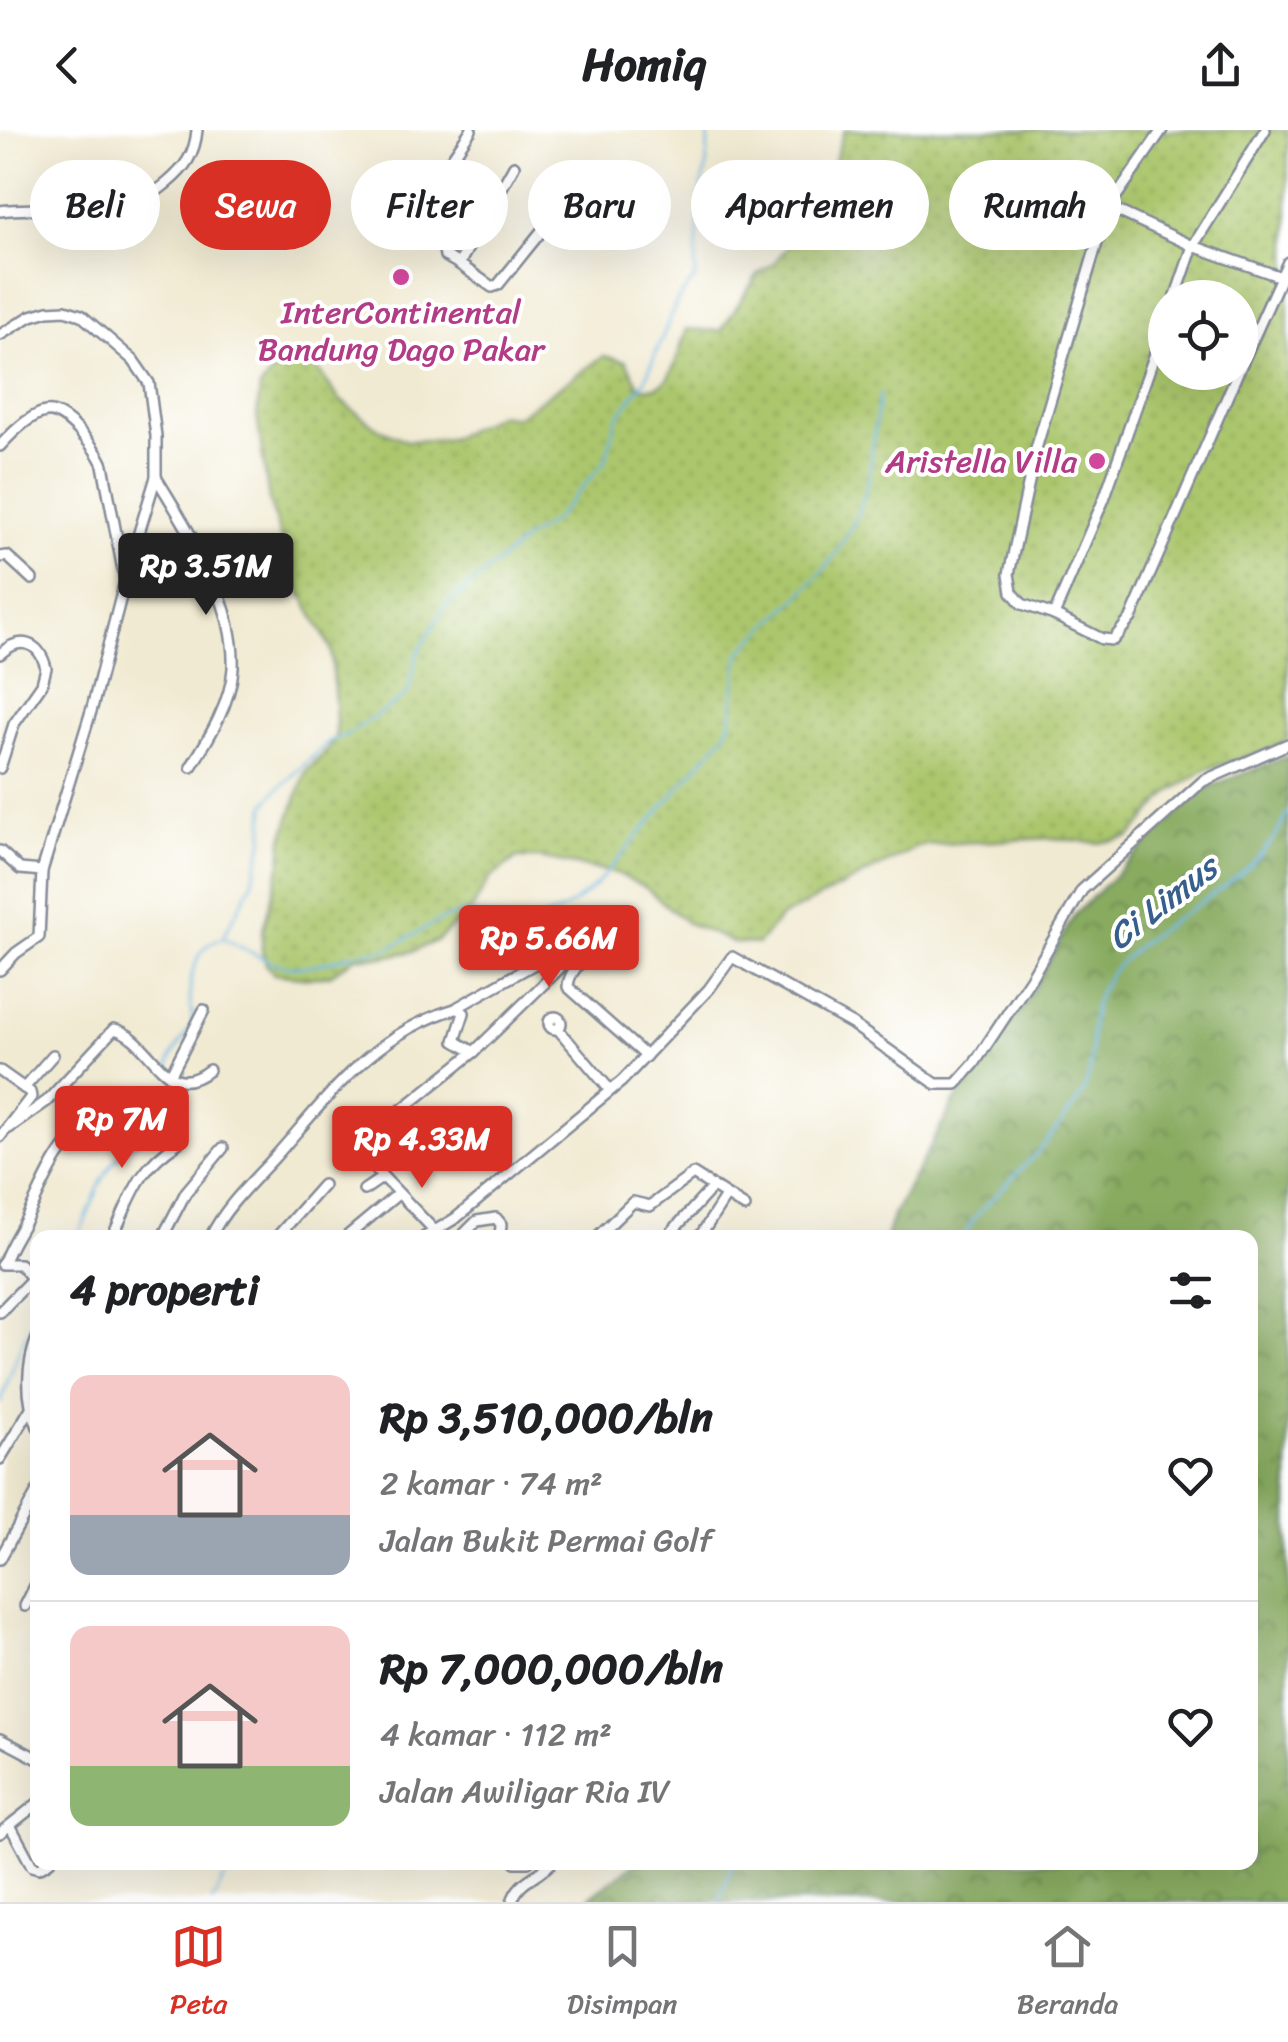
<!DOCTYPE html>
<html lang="id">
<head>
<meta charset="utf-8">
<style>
	:root { --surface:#fff; --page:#f6f6f6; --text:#202124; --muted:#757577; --line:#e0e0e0; --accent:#d93025 }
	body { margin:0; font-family:Sriracha,sans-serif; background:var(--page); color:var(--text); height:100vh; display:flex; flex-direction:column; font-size:38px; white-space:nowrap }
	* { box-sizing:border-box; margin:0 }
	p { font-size:32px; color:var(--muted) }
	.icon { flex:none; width:55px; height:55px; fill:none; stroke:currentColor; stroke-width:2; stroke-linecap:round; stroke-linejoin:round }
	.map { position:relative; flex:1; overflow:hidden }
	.sheet { position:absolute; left:30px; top:1100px; width:1228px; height:640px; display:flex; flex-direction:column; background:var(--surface); border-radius:20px; box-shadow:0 10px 40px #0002 }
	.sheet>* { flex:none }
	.banner { position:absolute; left:30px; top:30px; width:1230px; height:90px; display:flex; gap:20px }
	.fabs { position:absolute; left:1148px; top:150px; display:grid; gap:20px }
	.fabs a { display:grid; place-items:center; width:110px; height:110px; border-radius:50%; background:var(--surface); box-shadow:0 10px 40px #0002; font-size:50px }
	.price { position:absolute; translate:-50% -85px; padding:0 22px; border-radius:10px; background:var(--accent); color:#fff; font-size:32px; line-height:65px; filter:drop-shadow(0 2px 5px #0008) }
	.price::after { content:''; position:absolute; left:50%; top:60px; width:30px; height:22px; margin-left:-15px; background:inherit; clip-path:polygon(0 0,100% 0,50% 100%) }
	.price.active { background:#222; color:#fff }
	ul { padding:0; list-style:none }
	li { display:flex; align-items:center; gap:30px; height:250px; padding:0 40px }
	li+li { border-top:2px solid var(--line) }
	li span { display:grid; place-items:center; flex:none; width:280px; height:200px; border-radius:20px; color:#555 }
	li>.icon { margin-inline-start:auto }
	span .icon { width:120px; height:120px; fill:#fffc; stroke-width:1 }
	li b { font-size:42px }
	h2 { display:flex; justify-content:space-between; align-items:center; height:120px; padding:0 40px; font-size:42px }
	.pill { padding:0 35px; border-radius:45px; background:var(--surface); box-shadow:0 10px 40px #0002; font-size:35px; line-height:90px }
	.pill.active { background:var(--accent); color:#fff }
	header { display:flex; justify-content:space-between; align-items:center; height:130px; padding:0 40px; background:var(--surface); font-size:45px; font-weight:800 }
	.menu { display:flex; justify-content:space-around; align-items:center; height:140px; border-top:2px solid var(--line); background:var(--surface); font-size:28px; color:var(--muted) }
	.menu a { display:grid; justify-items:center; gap:5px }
	.menu .active { color:var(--accent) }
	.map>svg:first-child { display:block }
</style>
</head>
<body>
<header><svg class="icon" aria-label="back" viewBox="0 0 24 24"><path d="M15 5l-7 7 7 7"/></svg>Homiq<svg class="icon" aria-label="share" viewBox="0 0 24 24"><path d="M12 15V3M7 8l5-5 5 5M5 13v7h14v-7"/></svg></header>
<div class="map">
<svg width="1288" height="1772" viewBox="0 0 1288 1772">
	<defs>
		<pattern id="grass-dots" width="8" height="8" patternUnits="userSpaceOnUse" patternTransform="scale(2.5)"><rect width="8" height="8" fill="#abc66c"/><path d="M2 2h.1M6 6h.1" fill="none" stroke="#93aa60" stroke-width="1.8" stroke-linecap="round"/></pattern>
		<pattern id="forest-crowns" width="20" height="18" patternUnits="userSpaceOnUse" patternTransform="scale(2.5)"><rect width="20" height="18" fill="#88ab60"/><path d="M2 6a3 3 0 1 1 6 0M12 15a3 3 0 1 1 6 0" fill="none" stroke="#6e8c52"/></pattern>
	</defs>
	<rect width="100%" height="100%" fill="#fff"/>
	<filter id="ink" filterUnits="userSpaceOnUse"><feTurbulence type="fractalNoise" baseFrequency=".01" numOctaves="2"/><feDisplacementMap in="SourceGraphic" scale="20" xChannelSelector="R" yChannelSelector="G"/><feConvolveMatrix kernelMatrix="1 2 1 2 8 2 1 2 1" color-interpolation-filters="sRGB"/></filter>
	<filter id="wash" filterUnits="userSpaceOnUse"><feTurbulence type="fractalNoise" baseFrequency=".0048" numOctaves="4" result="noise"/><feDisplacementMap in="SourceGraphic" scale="40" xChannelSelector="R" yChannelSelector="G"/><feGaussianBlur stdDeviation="2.25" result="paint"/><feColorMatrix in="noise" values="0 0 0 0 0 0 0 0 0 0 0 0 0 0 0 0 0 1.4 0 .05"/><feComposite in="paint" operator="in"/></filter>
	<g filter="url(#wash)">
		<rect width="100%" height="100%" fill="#f1ead2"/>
		<!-- grass -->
		<path fill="url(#grass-dots)" stroke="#637a65" stroke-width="2.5" fill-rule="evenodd" d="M844,0H1288V609L1272,619L1207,639L1170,662L1130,707L1099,713L1051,708L922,715L780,788L758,814L735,813L687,793L646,758L616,743L539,728H517L489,749L473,778L438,810L414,821L384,827H356L330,845L310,848L274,844L266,834L262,821V803L281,733L283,708L306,641L327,621L336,604V589L331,519L292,446L269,370L257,286L260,258L275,240L289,234L301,232L316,237L340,270L377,298L407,311L449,309L499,284L516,287L604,226L626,231L639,256C673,268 677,223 687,199L721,201L758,144L773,134L808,93L831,44ZM1165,168H1240V242H1165Z"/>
		<!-- forest -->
		<path fill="url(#forest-crowns)" stroke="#526d5f" stroke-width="2.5" d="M1288,626V1772H584L635,1733L1250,1732V1108L886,1107L894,1083L955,971L1022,878L1075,784L1203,659Z"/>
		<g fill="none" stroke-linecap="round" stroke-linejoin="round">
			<!-- stream -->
			<g stroke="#6cb7e4" stroke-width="2.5">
				<path d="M224,805L252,753L263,714L265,675L277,660L330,611L350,603L407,565L417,525L444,477L528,407L553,391L605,332L616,289L645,250L677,171L695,148L700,63L706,40L709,0"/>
				<path d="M169,940C169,922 183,913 190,898C195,887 190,877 190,866C189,843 199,813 223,808C284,839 286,846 353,824C365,820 379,823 391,817C410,808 441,786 461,784C475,782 485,786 499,789C540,797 567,781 596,755L725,604L731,590L739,524C788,471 832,449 860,377C874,342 872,301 880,264"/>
				<path d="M77,1108C91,1082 96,1054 115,1030C127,1015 137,1013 154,1006C169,999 179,967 180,951"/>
				<path d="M964,1108C972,1085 990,1072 1006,1055C1032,1028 1060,999 1080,967C1105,928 1074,884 1115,838C1168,779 1255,760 1288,682"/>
				<path d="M0,1273L21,1215L38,1183"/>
				<path d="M212,1772L233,1732"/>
				<path d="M718,1772L734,1732"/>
			</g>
		</g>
	</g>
	<g filter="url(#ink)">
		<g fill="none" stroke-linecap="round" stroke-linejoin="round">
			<defs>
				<g id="minor">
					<path d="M471,0L450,31L475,49L478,57L443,115L445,126L459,134L514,36"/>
					<path d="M1162,0L1109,77L1102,96L1036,319L1009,444L1012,462L1022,474L1054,485L1102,509L1113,510L1131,488L1238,242"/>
					<path d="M1109,77L1193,116L1281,147L1288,132"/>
					<path d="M0,81C64,72 111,100 167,53C185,38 195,24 197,0"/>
					<path d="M544,98L549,100L587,90"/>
					<path d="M459,134L492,157L498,155L544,98L548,66"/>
					<path d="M1175,168L1193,116L1265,0"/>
					<path d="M0,205L31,186L48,181L65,180L81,185L133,230L149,253L156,306V347L126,445"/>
					<path d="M1240,238L1281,147"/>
					<path d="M0,316C10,305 30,284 46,282C65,279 97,319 103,335L125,451L92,578L42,741L39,807L16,823L0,840"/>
					<path d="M156,347C189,402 236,471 233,538C231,573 209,608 191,637"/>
					<path d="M0,427L7,426L32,449"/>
					<path d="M1054,485L1104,369L1165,195"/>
					<path d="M0,524C20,506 39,511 46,538L42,554L14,594L0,638"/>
					<path d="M0,721L20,739L42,741"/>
					<path d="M458,877L579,809L601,801C598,822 568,836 568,857L646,926"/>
					<circle cx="555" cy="893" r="6"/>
					<path d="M558,899L610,960"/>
					<path d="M474,922L559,839L578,812"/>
					<path d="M0,941L24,958L53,925"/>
					<path d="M170,946L204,880"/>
					<path d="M9,998L47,971L114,899C152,907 164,976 209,940"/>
					<path d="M0,1007L31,967L30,962L24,958"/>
					<path d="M364,1060L383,1047"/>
					<path d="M112,1108C132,1066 137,1039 178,1013"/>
					<path d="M162,1108L186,1062L223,1018"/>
					<path d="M210,1108C225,1077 251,1053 274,1028C330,965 373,903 458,878L464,883L455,911L474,922L370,1005L362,1016L369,1032L434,1100"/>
					<path d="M276,1108L323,1055"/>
					<path d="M345,1108L398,1064"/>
					<path d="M423,1108L456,1088L622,951L709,859L732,827L852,894L936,954H956L974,934L1031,848L1082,760L1203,651L1288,614"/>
					<path d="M460,1108L477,1091L496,1088L501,1094L500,1108"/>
					<path d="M596,1108L633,1072L650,1076L693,1044L745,1077"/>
					<path d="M666,1108L713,1057"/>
					<path d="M699,1108L726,1066"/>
					<path d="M4,1132C9,1117 18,1104 25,1091C42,1060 54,1020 83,999C111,979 161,1020 174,949"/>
					<path d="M2,1134H20L38,1155"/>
					<path d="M0,1182L33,1148"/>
					<path d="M38,1206C26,1235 25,1267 38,1297"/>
					<path d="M0,1329L31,1278"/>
					<path d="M0,1429L38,1360"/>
					<path d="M25,1476L38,1450"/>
					<path d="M0,1609L38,1629"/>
					<path d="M11,1697L32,1736L39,1738L49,1732"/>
					<path d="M0,1703L38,1673"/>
					<path d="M515,1732H528"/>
					<path d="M512,1772C518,1750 538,1748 552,1732"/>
				</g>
			</defs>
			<!-- minor casing -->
			<use href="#minor" stroke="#868c98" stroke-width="14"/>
			<!-- minor -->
			<use href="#minor" stroke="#fff" stroke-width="9"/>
		</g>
	</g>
	<!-- markers -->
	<g fill="#d1479c" stroke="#fff" stroke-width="4">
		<circle cx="401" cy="147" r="10"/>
		<circle cx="1097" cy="331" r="10"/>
	</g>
	<g text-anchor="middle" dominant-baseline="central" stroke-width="8" stroke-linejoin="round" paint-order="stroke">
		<!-- hotel labels -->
		<g font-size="32" fill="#b23c85" stroke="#fff">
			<text x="401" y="182">InterContinental<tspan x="401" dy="37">Bandung Dago Pakar</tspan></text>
			<text x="1077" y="331" text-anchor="end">Aristella Villa</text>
		</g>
		<!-- water labels -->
		<g font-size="35" font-style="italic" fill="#375f8d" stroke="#fff">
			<text transform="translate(1162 772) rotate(-38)">Ci Limus</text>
		</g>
	</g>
</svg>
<div class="fabs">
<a><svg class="icon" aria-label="locate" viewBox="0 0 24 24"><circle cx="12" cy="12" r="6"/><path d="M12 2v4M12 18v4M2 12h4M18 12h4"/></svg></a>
</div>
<b class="price active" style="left:206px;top:488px">Rp 3.51M</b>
<b class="price" style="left:549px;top:860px">Rp 5.66M</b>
<b class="price" style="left:122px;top:1041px">Rp 7M</b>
<b class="price" style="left:422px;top:1061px">Rp 4.33M</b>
<div class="banner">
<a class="pill">Beli</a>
<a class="pill active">Sewa</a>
<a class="pill">Filter</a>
<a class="pill">Baru</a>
<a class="pill">Apartemen</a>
<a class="pill">Rumah</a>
</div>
<section class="sheet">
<h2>4 properti<svg class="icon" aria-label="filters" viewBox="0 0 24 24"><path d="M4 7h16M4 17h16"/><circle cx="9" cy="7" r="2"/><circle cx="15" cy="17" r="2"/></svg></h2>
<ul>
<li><span style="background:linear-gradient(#f6c9c9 70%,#9aa5b1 0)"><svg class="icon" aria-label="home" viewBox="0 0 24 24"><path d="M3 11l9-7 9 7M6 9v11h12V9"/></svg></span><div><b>Rp 3,510,000/bln</b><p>2 kamar · 74 m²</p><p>Jalan Bukit Permai Golf</p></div><svg class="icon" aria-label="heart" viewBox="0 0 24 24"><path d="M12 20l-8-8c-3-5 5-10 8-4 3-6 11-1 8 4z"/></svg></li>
<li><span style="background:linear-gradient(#f6c9c9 70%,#8fb573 0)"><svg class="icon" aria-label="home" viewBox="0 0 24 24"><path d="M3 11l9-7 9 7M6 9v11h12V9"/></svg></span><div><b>Rp 7,000,000/bln</b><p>4 kamar · 112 m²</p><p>Jalan Awiligar Ria IV</p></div><svg class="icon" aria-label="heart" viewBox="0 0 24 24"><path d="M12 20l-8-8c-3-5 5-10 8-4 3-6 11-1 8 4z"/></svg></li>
</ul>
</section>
</div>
<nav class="menu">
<a class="active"><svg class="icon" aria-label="map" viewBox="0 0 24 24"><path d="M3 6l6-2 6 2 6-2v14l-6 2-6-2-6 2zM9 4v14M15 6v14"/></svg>Peta</a>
<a><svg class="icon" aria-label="saved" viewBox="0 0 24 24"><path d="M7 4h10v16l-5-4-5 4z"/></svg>Disimpan</a>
<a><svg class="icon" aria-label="home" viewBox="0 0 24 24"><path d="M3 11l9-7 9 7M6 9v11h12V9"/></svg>Beranda</a>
</nav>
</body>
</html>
